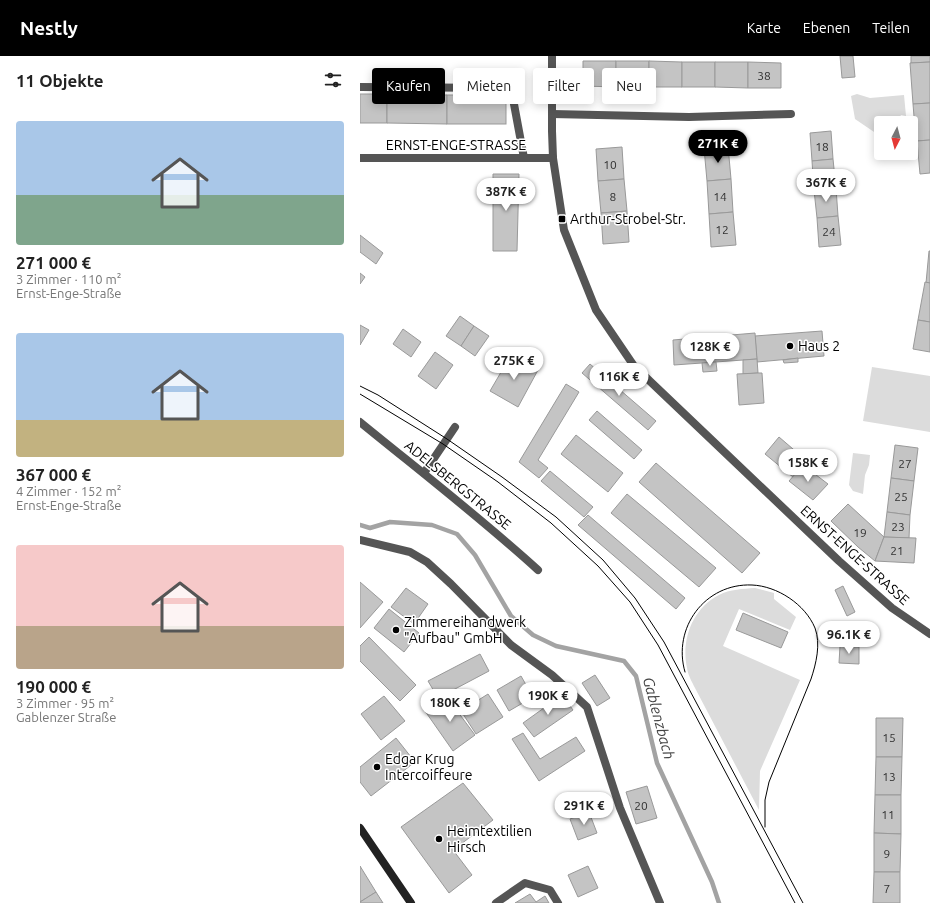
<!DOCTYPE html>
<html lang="de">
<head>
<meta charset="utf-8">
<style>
	:root { --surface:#fff; --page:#f2f2f2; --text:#222; --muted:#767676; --accent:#000 }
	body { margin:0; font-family:Ubuntu,sans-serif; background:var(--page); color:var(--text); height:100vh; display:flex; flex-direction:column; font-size:15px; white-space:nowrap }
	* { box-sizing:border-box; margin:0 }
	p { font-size:13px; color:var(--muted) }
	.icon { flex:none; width:22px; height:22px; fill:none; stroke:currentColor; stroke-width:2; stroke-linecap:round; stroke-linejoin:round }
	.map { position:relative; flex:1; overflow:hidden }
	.panel { display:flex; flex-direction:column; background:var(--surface); width:360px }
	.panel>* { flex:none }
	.top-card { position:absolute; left:12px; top:12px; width:380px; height:36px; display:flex; gap:8px }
	.needle { width:26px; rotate:186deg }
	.controls { position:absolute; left:514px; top:60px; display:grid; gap:8px }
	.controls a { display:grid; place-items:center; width:44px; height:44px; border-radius:4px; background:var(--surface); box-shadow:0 2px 10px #0003; font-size:20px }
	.price { position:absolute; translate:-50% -34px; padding:0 9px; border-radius:14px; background:#fff; color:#222; font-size:13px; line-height:26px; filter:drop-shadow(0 1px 2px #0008) }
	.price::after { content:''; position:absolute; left:50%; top:24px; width:12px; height:9px; margin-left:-6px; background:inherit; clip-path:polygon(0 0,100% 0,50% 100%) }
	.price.active { background:var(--accent); color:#fff }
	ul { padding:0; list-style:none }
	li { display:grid; align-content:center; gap:8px; height:212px; padding:0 16px }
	li span { display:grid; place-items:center; height:124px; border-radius:4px; color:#555 }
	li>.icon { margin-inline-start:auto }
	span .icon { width:72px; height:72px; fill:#fffc; stroke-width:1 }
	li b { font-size:17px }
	h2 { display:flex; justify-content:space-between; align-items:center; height:48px; padding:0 16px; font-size:17px }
	.chip { padding:0 14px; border-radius:4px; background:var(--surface); box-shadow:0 2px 10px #0003; font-size:14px; line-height:36px }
	.chip.active { background:var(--accent); color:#fff }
	header { display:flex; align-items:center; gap:24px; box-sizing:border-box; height:56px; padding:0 20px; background:var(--accent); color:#fff }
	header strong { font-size:19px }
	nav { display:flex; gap:22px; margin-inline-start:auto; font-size:14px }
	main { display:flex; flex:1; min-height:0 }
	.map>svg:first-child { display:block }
</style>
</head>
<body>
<header>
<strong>Nestly</strong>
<nav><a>Karte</a><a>Ebenen</a><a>Teilen</a></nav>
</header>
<main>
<section class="panel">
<h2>11 Objekte<svg class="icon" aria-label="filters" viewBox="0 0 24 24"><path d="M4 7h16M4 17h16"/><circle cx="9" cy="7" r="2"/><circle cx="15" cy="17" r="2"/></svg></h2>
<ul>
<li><span style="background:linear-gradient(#a9c7e8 60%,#7fa58c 0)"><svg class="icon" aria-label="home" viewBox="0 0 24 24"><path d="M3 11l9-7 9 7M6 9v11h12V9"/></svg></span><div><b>271 000 €</b><p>3 Zimmer · 110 m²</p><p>Ernst-Enge-Straße</p></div></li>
<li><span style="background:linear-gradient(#a9c7e8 70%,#c2b280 0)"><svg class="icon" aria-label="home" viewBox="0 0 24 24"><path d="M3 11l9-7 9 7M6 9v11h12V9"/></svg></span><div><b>367 000 €</b><p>4 Zimmer · 152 m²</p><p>Ernst-Enge-Straße</p></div></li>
<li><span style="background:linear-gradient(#f6c9c9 65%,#b9a48a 0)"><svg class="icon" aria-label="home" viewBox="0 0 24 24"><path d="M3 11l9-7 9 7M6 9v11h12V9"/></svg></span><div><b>190 000 €</b><p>3 Zimmer · 95 m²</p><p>Gablenzer Straße</p></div></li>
</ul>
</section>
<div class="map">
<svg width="570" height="847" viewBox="0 0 570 847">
	<rect width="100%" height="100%" fill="#fff"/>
	<!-- green -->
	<g fill="#dcdcdc">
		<path d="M497,38L510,42L544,39L546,60L541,59L536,67H521V78H517L495,63L491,40Z"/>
		<path d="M512,311L570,320V376L503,365Z"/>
		<path d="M493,397L510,399L509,409L505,419L503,438L493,435L489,429Z"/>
		<path d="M395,532L414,537V543L436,561L430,574L379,553L363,590L440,624L400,715L399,754L335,632C332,626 328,619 327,612C321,584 332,553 359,539C370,533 383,533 395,532Z"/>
	</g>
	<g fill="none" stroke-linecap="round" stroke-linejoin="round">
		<!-- stream -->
		<path stroke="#a3a3a3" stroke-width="4.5" d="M0,469L10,472L30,466L72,469L97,478L115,499L151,560L173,579L196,590L264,605L276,620L297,707L352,826L359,847"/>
	</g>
	<!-- building -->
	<g fill="#c4c4c4" stroke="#999">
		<path d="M480,0H493L495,21L482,22Z"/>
		<path d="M551,0H570V6L551,7Z"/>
		<path d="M223,5H256V31L223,30Z"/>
		<rect x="256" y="5" width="33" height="26"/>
		<path d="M289,5L322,6V31H289Z"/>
		<rect x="322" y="6" width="33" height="25"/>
		<path d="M355,6H388V32L355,31Z"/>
		<path d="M388,6L421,7V32H388Z"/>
		<path d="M570,6V47L553,48L550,7Z"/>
		<rect x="0" y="38" width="27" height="29"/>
		<path d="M27,38L87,39V68L27,67Z"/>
		<rect x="87" y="39" width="59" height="29"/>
		<path d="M570,47V84L556,85L553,48Z"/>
		<path d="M471,75L473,103L452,105L450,77Z"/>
		<path d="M570,84V117L560,118L557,85Z"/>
		<path d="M368,90L371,123L347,125L344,92Z"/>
		<path d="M262,91L264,123L238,125L236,93Z"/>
		<path d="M473,103L476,132L454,134L452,105Z"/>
		<path d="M133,118H159L157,195H133Z"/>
		<path d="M264,123L267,155L241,157L238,125Z"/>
		<path d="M371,123L373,156L349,158L347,125Z"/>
		<path d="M476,132L478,160L457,162L454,134Z"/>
		<path d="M267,155L269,186L243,188L241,157Z"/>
		<path d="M373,156L376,189L351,191L349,158Z"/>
		<path d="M478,160L481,189L459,191L457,162Z"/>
		<path d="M0,179L23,197L16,208L0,196Z"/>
		<path d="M569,195H570V227H566Z"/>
		<path d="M0,217L5,221L0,228Z"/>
		<path d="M565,226L570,227V266L558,264Z"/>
		<path d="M100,260L114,270L101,290L86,280Z"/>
		<path d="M558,264L570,266V296L553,293Z"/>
		<path d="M0,269L9,274L0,289Z"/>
		<path d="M114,270L129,280L115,300L101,290Z"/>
		<path d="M43,273L61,286L51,301L33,288Z"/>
		<path d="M462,275L464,300L397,306L395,280Z"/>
		<path d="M395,277L397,303L314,309L313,284Z"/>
		<path d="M75,296L93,309L76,333L58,320Z"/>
		<path d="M151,299L178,314L158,351L130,335Z"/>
		<path d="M438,302V306L424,307L423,304Z"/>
		<path d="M397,303L398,317L383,318V304Z"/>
		<path d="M356,306L357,315L343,316L342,307Z"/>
		<path d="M230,308L296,365L288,374L222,317Z"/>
		<path d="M398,317H402L404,347L379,349L377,318Z"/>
		<path d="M206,328L219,336L178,404L188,412L179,422L159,406Z"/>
		<path d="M237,355L282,394L274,403L229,364Z"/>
		<path d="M216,379L263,417L248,436L201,398Z"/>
		<path d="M419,381L447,405L433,421L405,398Z"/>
		<path d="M535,389L558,392L554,425L531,422Z"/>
		<path d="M296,407L400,497L382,517L279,426Z"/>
		<path d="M443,409L468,428L453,444L429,425Z"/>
		<path d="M190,415L233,451L224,461L181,425Z"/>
		<path d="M531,422L554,425L550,459L527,456Z"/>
		<path d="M267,438L356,512L339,531L251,457Z"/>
		<path d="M488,448L524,481L515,505L498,491L471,465Z"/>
		<path d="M527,456L550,459L549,482L524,481Z"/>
		<path d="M228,459L325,542L316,553L218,469Z"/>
		<path d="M524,481L556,482L554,507L515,505Z"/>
		<path d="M0,526L23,546L0,572Z"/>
		<path d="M483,530L495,556L487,560L475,534Z"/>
		<path d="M46,532L68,548L54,568L31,551Z"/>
		<path d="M29,553L59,577L44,596L14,572Z"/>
		<path d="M383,557L428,576L421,592L376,574Z"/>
		<path d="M9,581L56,629L40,645L0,605V590Z"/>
		<path d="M480,590L499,591V608L479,607Z"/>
		<path d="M120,598L129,615L78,642L68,625Z"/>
		<path d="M235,619L250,642L237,650L222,627Z"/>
		<path d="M161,620L173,641L149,655L137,634Z"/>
		<path d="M128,638L143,661L116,678L101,655Z"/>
		<path d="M202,639L213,654L174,681L163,667Z"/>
		<path d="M24,640L45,665L21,684L1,658Z"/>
		<path d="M86,640L115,679L93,695L65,655Z"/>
		<path d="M516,662H543L542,701H516Z"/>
		<path d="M163,677L180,703L216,681L225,695L179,725L152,683Z"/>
		<path d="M36,682L55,706L11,740L0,726V711Z"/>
		<path d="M516,701H542L541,739H515Z"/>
		<path d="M103,727L133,764L93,794L112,819L89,837L41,771Z"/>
		<path d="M287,730L297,762L276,768L266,736Z"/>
		<path d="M515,739H541V778L514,777Z"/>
		<path d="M229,756L237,777L218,784L210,763Z"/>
		<path d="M514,777L541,778L540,816H514Z"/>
		<path d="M0,810L16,836L0,846Z"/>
		<path d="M228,810L238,832L218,841L208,819Z"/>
		<path d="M514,816H540V847H513Z"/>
		<path d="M16,836L23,847H0V846Z"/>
		<path d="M170,838L176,846L185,840L189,847H155Z"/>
	</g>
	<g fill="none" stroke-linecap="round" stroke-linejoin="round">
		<!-- service -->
		<g stroke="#555" stroke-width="8">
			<path d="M0,31L151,32L164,102"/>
			<path d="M64,417L95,371"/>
			<path d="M136,847L165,827L190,834L198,847"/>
		</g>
		<!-- minor -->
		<g stroke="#555" stroke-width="8">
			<path d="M192,0V75L193,102L204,174L236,254L274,310L479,505L532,552L570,578"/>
			<path d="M192,58L329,61L431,58"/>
			<path d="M0,102H193"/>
			<path d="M0,366C60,415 121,462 178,514"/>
			<path d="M0,484L50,496L67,506L91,528L151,589L192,619L227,651L260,752L300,847"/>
		</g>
		<!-- secondary -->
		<path stroke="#222" stroke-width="8" d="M0,772L51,847"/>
		<!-- tram -->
		<g stroke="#000" stroke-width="1">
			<path d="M0,330L18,339L87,383L142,421L196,461L243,504L275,542L304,586L443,847"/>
			<path d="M0,338L83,388L138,426L191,467L238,510L270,546L298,589L435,847"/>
			<path d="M325,616C312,572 345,527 392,529C417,530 445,548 455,572C461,588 456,608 451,623L409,726L405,744V771"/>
		</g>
	</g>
	<!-- markers -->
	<g fill="#000" stroke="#fff" stroke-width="1.5">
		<rect x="198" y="159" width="8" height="8" rx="2"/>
		<circle cx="430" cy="290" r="4"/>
		<circle cx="36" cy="574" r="4"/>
		<circle cx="17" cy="711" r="4"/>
		<circle cx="79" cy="783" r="4"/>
	</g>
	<g text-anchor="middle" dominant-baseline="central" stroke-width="3" stroke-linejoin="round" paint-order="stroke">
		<!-- number labels -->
		<g font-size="12" fill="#313131">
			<text x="404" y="19">38</text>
			<text x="462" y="90">18</text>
			<text x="250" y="108">10</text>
			<text x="253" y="140">8</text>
			<text x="360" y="140">14</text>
			<text x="362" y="173">12</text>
			<text x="469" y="175">24</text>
			<text x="545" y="407">27</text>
			<text x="541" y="440">25</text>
			<text x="538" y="470">23</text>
			<text x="500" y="476">19</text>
			<text x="537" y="494">21</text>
			<text x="529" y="681">15</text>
			<text x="529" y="720">13</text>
			<text x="281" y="749">20</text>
			<text x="528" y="758">11</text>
			<text x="527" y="797">9</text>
			<text x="527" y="832">7</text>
		</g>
		<!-- street labels -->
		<g font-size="14" fill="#000" stroke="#fff">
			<text x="96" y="89">ERNST-ENGE-STRASSE</text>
			<text transform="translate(98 429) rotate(39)">ADELSBERGSTRASSE</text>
			<text transform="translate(495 499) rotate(42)">ERNST-ENGE-STRASSE</text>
		</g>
		<!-- poi labels -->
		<g font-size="14" fill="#000" stroke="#fff" text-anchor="start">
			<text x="210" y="163">Arthur-Strobel-Str.</text>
			<text x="438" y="290">Haus 2</text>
			<text x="44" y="566">Zimmereihandwerk<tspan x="44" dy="16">"Aufbau" GmbH</tspan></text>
			<text x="25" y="703">Edgar Krug<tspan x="25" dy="16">Intercoiffeure</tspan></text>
			<text x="87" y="775">Heimtextilien<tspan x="87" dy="16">Hirsch</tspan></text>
		</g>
		<!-- water labels -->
		<g font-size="15" font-style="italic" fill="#444" stroke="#fff">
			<text transform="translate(299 662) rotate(75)">Gablenzbach</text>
		</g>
	</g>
</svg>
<div class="controls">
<a><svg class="needle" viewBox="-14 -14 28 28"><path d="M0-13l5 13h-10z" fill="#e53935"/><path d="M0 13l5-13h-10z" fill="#767676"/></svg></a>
</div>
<b class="price active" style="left:358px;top:108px">271K €</b>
<b class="price" style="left:466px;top:147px">367K €</b>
<b class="price" style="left:146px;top:156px">387K €</b>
<b class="price" style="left:350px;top:311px">128K €</b>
<b class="price" style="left:154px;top:325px">275K €</b>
<b class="price" style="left:259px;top:341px">116K €</b>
<b class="price" style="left:448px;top:427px">158K €</b>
<b class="price" style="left:489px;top:599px">96.1K €</b>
<b class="price" style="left:188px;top:660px">190K €</b>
<b class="price" style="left:90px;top:667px">180K €</b>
<b class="price" style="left:224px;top:770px">291K €</b>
<div class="top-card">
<a class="chip active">Kaufen</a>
<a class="chip">Mieten</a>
<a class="chip">Filter</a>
<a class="chip">Neu</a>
</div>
</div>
</main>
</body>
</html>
